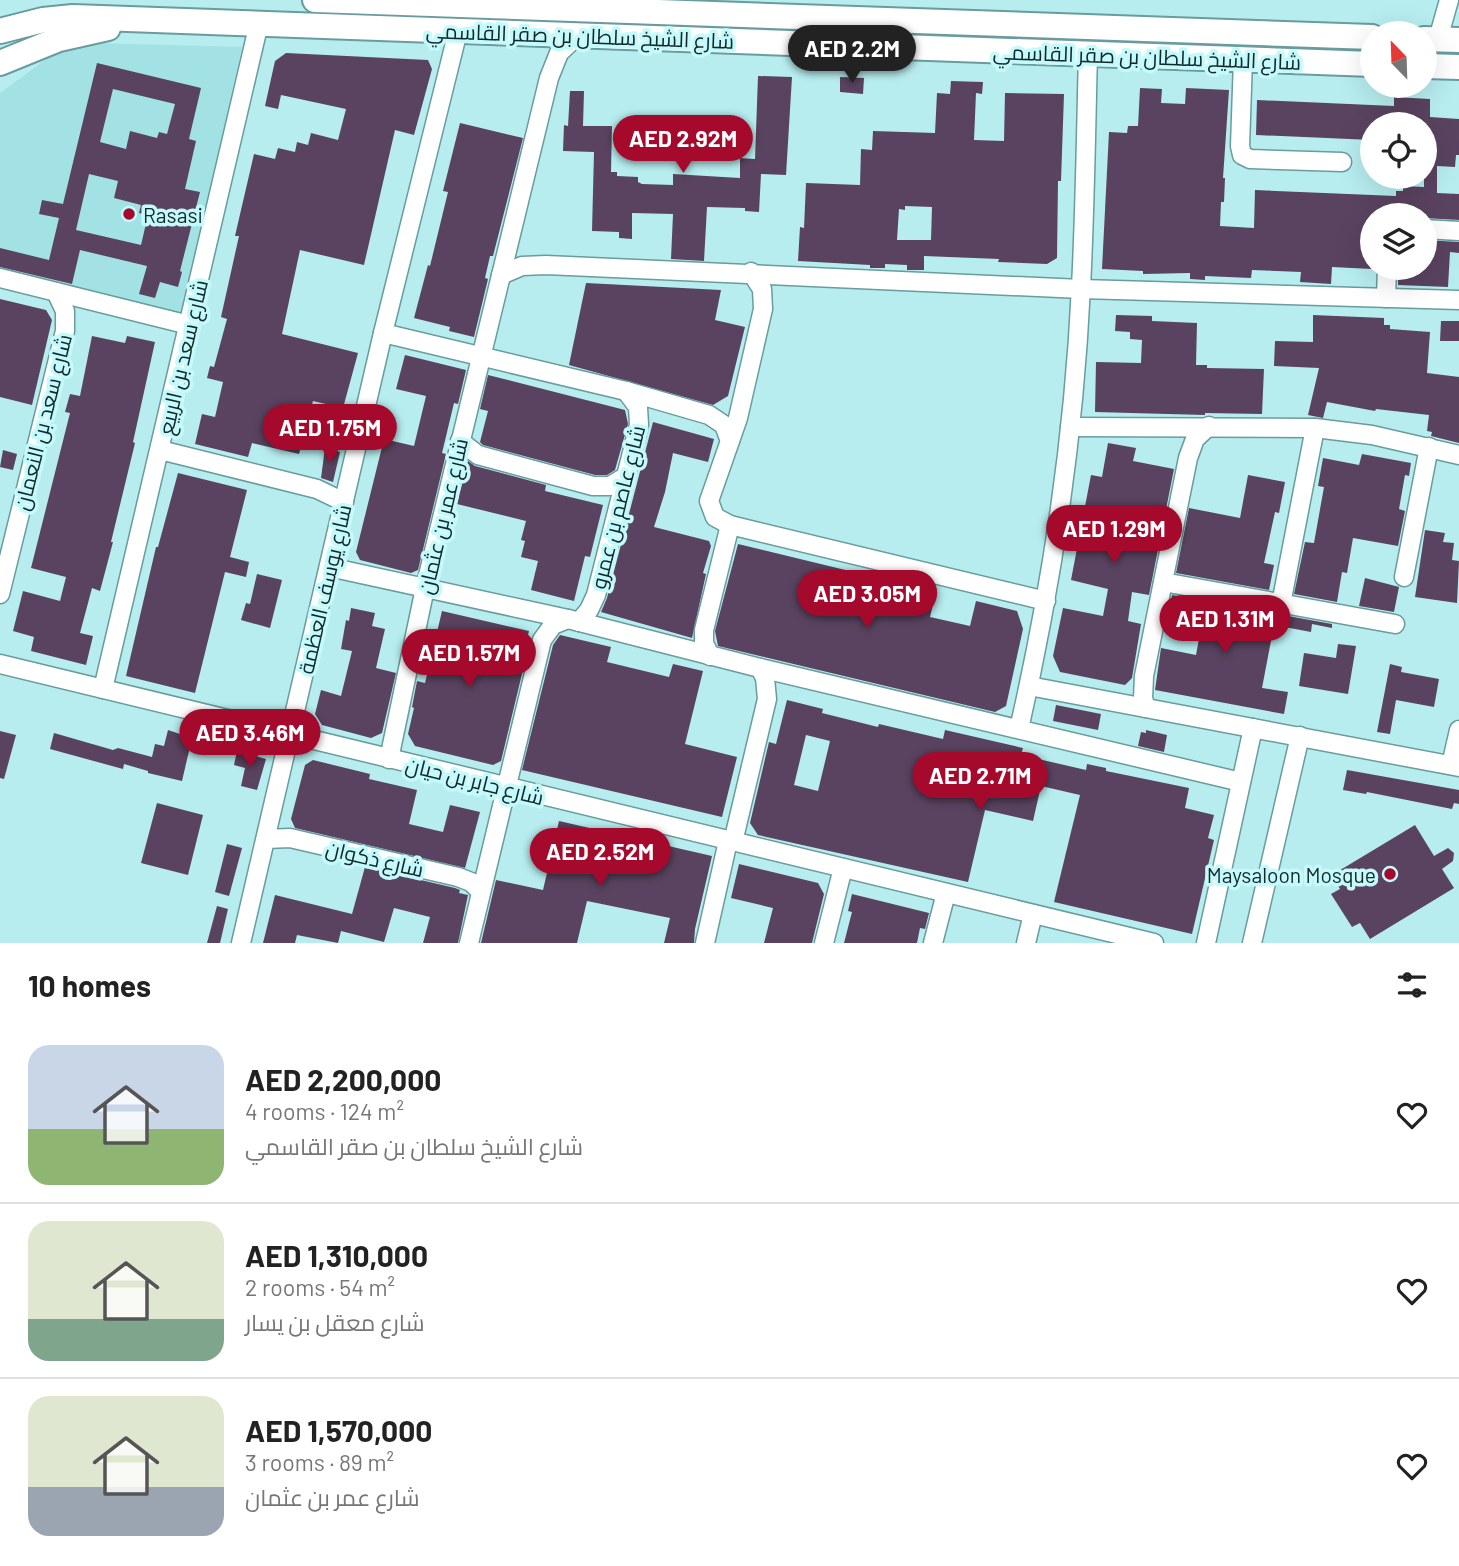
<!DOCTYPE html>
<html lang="en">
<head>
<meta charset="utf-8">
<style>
	:root { --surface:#fff; --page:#f2f2f2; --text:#222; --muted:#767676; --line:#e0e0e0; --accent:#a50a2d }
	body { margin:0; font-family:Barlow,Cairo,sans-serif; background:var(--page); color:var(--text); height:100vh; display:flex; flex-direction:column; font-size:26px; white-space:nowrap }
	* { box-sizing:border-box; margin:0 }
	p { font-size:23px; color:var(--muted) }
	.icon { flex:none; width:38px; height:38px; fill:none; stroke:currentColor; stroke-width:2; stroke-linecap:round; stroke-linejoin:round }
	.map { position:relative; height:943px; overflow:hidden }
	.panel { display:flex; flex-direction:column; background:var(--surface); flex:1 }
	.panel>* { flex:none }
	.needle { width:46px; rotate:337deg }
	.buttons { position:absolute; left:1360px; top:21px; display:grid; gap:14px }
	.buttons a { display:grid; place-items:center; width:77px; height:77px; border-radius:50%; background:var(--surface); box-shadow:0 7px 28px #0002; font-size:35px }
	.price { position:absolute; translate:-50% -60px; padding:0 16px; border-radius:24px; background:var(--accent); color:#fff; font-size:23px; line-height:46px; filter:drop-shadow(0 2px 4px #0008) }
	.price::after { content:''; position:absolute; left:50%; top:42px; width:21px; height:16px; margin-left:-10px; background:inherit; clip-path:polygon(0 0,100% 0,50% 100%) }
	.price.active { background:#222; color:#fff }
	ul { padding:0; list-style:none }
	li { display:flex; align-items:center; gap:21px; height:175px; padding:0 28px }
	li+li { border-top:2px solid var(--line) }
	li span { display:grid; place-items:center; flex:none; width:196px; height:140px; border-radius:21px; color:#555 }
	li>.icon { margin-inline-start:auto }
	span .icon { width:84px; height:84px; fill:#fffc; stroke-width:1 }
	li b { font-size:30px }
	h2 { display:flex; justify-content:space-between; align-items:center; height:84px; padding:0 28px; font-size:30px }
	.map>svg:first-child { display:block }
</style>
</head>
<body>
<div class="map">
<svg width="1459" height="943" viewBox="0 0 1459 943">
	<rect width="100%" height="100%" fill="#b7edef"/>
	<!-- built -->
	<path fill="#a2e2e5" d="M94,43L242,47L181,316L0,273V93L56,52Z"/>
	<!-- building -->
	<g fill="#5a4360" fill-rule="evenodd">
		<path d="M286,53L428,60L432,69L414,135L395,130L364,265L300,250L282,334L358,353L343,408L313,401L299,454L252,443L248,457L195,444L202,414L215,417L223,382L207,378L210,366L214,367L227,319L221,317L239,236H235L254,154L275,159L278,148L295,152L297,142L308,145L311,133L338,140L346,109L281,95L278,109L265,106L275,61Z"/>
		<path d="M97,63L201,88L189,139L196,141L185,189L200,192L180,271L182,272L178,287L160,282L155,298L139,294L147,266L80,250L72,284L0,267V248L49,260L59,218L39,214L42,200L63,204ZM113,89L175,104L167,134L159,132L157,138L130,131L126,149L100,142ZM89,174L118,181L114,198L141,205L139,213L148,215L141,245L76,230Z"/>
		<path d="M758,76L792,77L786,175L761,174L759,212L745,211V208L707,207L704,261L671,259L673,214L632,213V239L619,238V232L592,231L594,152L563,151L564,125L568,126L570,91H584L583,126H612L611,172H617V176L638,177V182L642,184L673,185V174L740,178V158L755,159Z"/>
		<path d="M840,77L864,78L863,94L840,92Z"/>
		<path d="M951,81L983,82L982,94L976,93L974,140L1004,141L1005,93L1064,94L1061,181H1058L1057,258L1047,264L998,262L999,259L924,256V270H907V265L885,264V268H870V265L798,261L800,227L804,228L806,183L860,185L861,149L872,150L873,131L935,133L937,93L950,94ZM905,206L932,207L931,240H897L899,209L905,210Z"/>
		<path d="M1140,88L1162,89L1161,103L1185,104L1186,88L1229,90L1223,178H1225L1224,202H1221L1220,226L1254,228L1255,190L1396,196V191H1403V186L1424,187V124H1372V140L1256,135L1257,100L1394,106V97L1430,99V117L1459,119V155H1456L1455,167L1437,166V193L1459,194V220L1424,218V215H1372V269L1332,267L1331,284L1300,282L1301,272L1252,270L1251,278L1205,276V280L1190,279V273L1143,274V271L1102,269L1109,132L1127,133L1128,126H1138Z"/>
		<path d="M460,123L523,138L493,256H490L485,278L488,279L474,337L449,331L450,327L414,318L428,265L430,266L448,192L443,191Z"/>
		<path d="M1424,240L1459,242V253L1450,252L1448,287L1398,285V268H1424Z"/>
		<path d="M586,283L721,290L715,320L745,327L728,396L713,405L569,365Z"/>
		<path d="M0,299L46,310L52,320L32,405L0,397Z"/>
		<path d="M1116,315L1152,316V321L1197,323L1196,365H1207V368L1264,369L1262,414L1205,413V415L1095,412L1096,362L1141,363L1142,340L1130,339V332L1115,331Z"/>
		<path d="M1313,315L1384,318V325H1390V329L1430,332L1427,373L1459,377V443L1431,436L1432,432L1427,431L1429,415L1376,409L1375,411L1327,402L1323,418L1308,415L1319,368L1274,366L1275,341L1313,342Z"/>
		<path d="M1441,321H1459V341H1440Z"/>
		<path d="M92,336L125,343L127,336L155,342L133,442L135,443L111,542H113L100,591L92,588L80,633L93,636L86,665L31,651L34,637L13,631L23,591L60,601L66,577L31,568L70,413L65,412L70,394L80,396Z"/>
		<path d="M405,355L466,370L458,404L454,403L442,453L446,454L418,570L411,573L360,560L356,552L384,439L414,446L426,396L396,389Z"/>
		<path d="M488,375L625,410L628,424L615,470L607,475H595L483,445L480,442L488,411L480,409Z"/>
		<path d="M653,422L714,439L708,462L673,453L665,492L654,527L709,541L711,546L703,573L706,574L692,638L601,612L607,598Z"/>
		<path d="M1108,443L1136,448L1133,461L1174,469L1149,595L1132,592L1128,621L1141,624L1132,678L1125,685L1060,672L1053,656L1063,608L1103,616L1108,589L1071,580L1091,475L1102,477Z"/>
		<path d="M325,448L340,452L333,482L321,478Z"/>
		<path d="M3,450L17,454L13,470L0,467Z"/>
		<path d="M1362,454L1411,463L1409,476L1405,475L1399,509L1405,511L1398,546L1353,538L1347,573L1342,572L1337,602L1294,594L1305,542L1314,543L1324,487L1318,486L1323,458L1359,465Z"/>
		<path d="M468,461L475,466L546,485L545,491L603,505L590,557L585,556L574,601L531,590L538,561L521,557L525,541L521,540L526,521L457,504Z"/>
		<path d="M178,473L247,490L230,557L249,562L246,577L225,572L195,693L126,676L156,547H158Z"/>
		<path d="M1248,475L1285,482L1279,513L1275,512L1264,563L1274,565L1269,590L1176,573L1189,508L1240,518Z"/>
		<path d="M1425,530L1445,533L1443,542L1454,543L1452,560L1459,561L1457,603L1415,597Z"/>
		<path d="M738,544L936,592L930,617L970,626L976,601L1017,611L1023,629L1006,706L995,712L718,646L715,631Z"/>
		<path d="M257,574L282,580L270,628L241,620L246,603L250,604Z"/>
		<path d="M1365,578L1399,587L1394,612L1359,606Z"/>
		<path d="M1172,595L1332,624V628L1312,624L1311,632L1274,625L1262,688L1288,692L1284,714L1155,690L1161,648L1196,655L1201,628L1167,622Z"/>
		<path d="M351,608L375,613L372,626L385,629L376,668L396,673L382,733L371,738L322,725L315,714L321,690L341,696L352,651L341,649L346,620L349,621Z"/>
		<path d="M442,611L529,631L524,651L528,649L501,761L493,765L415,746L408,734L414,708L412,707L417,681L425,683Z"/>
		<path d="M560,635L611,647L607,662L669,677L673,664L703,671L685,744L737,757L722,817L522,770L553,645Z"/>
		<path d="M1338,644L1356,646L1348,694L1299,686L1304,653L1336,658Z"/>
		<path d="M1390,664L1402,667L1401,672L1439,679L1434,707L1396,700L1390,734L1377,732Z"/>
		<path d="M787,700L823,709L822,713L878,727L879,724L943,739L945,730L1023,748L1021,755L1086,770L1087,764L1106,768V771L1189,788L1185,808L1214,815L1208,838L1214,840L1192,934L1054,902L1080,795L1041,786L1033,821L985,810L968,882L758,835L750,823L769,742L776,744ZM806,735L830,741L818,791L794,785Z"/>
		<path d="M1056,705L1101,714L1098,730L1053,721Z"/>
		<path d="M168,730L192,738L182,781L148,773V771L124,764L123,769L50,749L54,733L113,750L118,748L152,757L155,744L164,746Z"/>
		<path d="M1146,730L1167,735L1164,752L1138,746L1141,732L1146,733Z"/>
		<path d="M0,731L16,735L4,779L0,778Z"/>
		<path d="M237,751L266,759L257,790L241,786L245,768L234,765Z"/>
		<path d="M313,760L370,774L369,779L417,790L409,824L443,832L450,805L480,812L465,868L295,828L291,819L305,765Z"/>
		<path d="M1347,770L1459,790V804L1454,803L1452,809L1367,792L1366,794L1343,790Z"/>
		<path d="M157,803L203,815L188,875L141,863Z"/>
		<path d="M559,821L712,856L695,929L694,943H664L670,918L587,901L577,943H481L496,880L543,890Z"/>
		<path d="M1415,825L1434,856L1448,848L1454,853L1453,861L1442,869L1454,888L1370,939L1360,923L1352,927L1331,894L1340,889L1332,875Z"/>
		<path d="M227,844L242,848L229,896L215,892Z"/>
		<path d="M739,864L818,883L824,894L812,943H764L773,908L731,898Z"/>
		<path d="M365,867L455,888L460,890L459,893L468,895L458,943H423L430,917L394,908L384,942L341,931L338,943L297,935L295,943H263L275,895L352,914Z"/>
		<path d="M852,894L929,913L925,929L920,928L917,943H844L852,912L848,911Z"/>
		<path d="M217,906L228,909L220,943H207Z"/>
	</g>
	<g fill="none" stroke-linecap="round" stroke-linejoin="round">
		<defs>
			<g id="minor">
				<path d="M1438,39L1449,0"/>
				<path d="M1243,59L1240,146L1242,155L1250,159L1342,162"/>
				<path d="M1424,229L1459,231"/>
				<path d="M751,272L762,289L763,309L738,418L709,501L715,517L730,525L1046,601"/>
				<path d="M501,275L522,266L546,265L1081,289L1459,300"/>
				<path d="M0,278L189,325"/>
				<path d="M1386,298L1387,268"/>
				<path d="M383,333L626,391L709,415L724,425L730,441"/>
				<path d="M1070,427L1315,428L1372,435L1459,455"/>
				<path d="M460,441L478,455L593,486H610L625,477"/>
				<path d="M160,450L317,489L344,502"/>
				<path d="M329,567L568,619L760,668L1241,782"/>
				<path d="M1404,577L1429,447"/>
				<path d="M1163,582L1395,624"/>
				<path d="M0,594L65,331V311L56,292"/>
				<path d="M1281,604L1315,428"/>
				<path d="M579,622L589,610L596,595L639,425L638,407L626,391"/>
				<path d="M710,656L704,643V630L730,525"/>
				<path d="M0,664L1154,943"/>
				<path d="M1029,686L1459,767"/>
				<path d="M103,689L259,23"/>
				<path d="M1146,708L1143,698L1144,676L1188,458L1195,439L1209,426"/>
				<path d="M1019,729C1052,585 1074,436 1081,287C1085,210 1086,131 1088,53"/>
				<path d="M389,759L425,588L549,78L559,53L578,35"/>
				<path d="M1451,765L1459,730"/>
				<path d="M266,839L290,838L458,877L471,882L481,892"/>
				<path d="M733,842L767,699L765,678L760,668"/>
				<path d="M241,943L383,333L458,31"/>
				<path d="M469,943L542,640L553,625L568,619"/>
				<path d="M705,943L728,841"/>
				<path d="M824,943L843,868"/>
				<path d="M933,943L946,893"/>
				<path d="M1026,943L1033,914"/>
				<path d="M1206,943L1253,728"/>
				<path d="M1252,943L1300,736"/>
			</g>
			<g id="secondary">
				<path d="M315,0L1372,37"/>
				<path d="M0,31L43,20L73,17L1372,64"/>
				<path d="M1424,39L1459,40"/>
				<path d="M0,63L59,39L108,28"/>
				<path d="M1424,66L1459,67"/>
			</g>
		</defs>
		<!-- minor casing -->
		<use href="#minor" stroke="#689c9e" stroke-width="21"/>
		<!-- secondary casing -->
		<use href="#secondary" stroke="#689c9e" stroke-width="28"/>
		<!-- minor -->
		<use href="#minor" stroke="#fff" stroke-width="18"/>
		<!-- secondary -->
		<use href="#secondary" stroke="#fff" stroke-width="24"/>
	</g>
	<!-- markers -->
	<g fill="#a50a2d" stroke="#c4fafc" stroke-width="2.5">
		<circle cx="129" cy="214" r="7"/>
		<circle cx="1390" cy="874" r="7"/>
	</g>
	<g text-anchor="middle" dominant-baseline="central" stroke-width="7" stroke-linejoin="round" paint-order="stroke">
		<!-- street labels -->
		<g font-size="21" fill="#132829" stroke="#c4fafc">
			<text transform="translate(580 35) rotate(2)">شارع الشيخ سلطان بن صقر القاسمي</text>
			<text transform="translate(1147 56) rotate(2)">شارع الشيخ سلطان بن صقر القاسمي</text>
			<text transform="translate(182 357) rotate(-77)">شارع سعد بن الربيع</text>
			<text transform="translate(42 422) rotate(-76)">شارع سعد بن النعمان</text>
			<text transform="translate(617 507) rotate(-76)">شارع عاصم بن عمرو</text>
			<text transform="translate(442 516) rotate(-77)">شارع عمر بن عثمان</text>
			<text transform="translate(324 589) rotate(-77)">شارع يوسف العظمة</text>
			<text transform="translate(475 780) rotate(14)">شارع جابر بن حيان</text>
			<text transform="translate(375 858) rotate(13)">شارع ذكوان</text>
		</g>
		<!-- poi labels -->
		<g font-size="21" fill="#132829" stroke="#c4fafc" text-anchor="start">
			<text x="143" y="214">Rasasi</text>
			<text x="1376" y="874" text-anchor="end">Maysaloon Mosque</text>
		</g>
	</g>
</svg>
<div class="buttons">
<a><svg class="needle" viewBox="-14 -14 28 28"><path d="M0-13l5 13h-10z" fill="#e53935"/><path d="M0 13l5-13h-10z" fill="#767676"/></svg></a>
<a><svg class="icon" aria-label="locate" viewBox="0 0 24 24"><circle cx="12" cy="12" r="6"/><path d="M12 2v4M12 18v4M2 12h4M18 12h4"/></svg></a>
<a><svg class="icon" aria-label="layers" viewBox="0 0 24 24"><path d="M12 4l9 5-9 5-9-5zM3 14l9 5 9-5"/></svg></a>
</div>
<b class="price active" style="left:852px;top:85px">AED 2.2M</b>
<b class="price" style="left:683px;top:175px">AED 2.92M</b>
<b class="price" style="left:330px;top:464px">AED 1.75M</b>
<b class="price" style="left:1114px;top:565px">AED 1.29M</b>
<b class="price" style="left:867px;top:630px">AED 3.05M</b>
<b class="price" style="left:1225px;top:655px">AED 1.31M</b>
<b class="price" style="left:469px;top:689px">AED 1.57M</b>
<b class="price" style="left:250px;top:769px">AED 3.46M</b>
<b class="price" style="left:980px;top:812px">AED 2.71M</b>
<b class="price" style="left:600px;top:888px">AED 2.52M</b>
</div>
<section class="panel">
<h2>10 homes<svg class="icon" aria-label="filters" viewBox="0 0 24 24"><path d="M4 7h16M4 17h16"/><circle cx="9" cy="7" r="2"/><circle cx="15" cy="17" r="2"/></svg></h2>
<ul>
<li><span style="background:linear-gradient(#c9d6e8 60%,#8fb573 0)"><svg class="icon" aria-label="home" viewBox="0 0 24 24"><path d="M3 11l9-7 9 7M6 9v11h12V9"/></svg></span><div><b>AED 2,200,000</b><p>4 rooms · 124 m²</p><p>شارع الشيخ سلطان بن صقر القاسمي</p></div><svg class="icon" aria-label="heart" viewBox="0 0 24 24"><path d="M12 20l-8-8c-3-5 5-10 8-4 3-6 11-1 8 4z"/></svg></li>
<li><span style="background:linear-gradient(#dfe7d0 70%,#7fa58c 0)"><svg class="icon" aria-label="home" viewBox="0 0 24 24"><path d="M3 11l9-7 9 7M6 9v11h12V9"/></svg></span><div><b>AED 1,310,000</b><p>2 rooms · 54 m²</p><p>شارع معقل بن يسار</p></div><svg class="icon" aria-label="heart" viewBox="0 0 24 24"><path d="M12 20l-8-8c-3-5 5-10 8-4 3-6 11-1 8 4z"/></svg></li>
<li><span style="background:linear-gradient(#dfe7d0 65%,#9aa5b1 0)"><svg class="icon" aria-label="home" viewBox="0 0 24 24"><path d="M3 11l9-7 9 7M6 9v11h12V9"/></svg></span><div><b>AED 1,570,000</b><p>3 rooms · 89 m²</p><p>شارع عمر بن عثمان</p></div><svg class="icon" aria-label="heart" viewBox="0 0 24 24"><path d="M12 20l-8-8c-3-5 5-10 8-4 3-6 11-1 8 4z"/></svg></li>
</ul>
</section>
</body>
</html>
